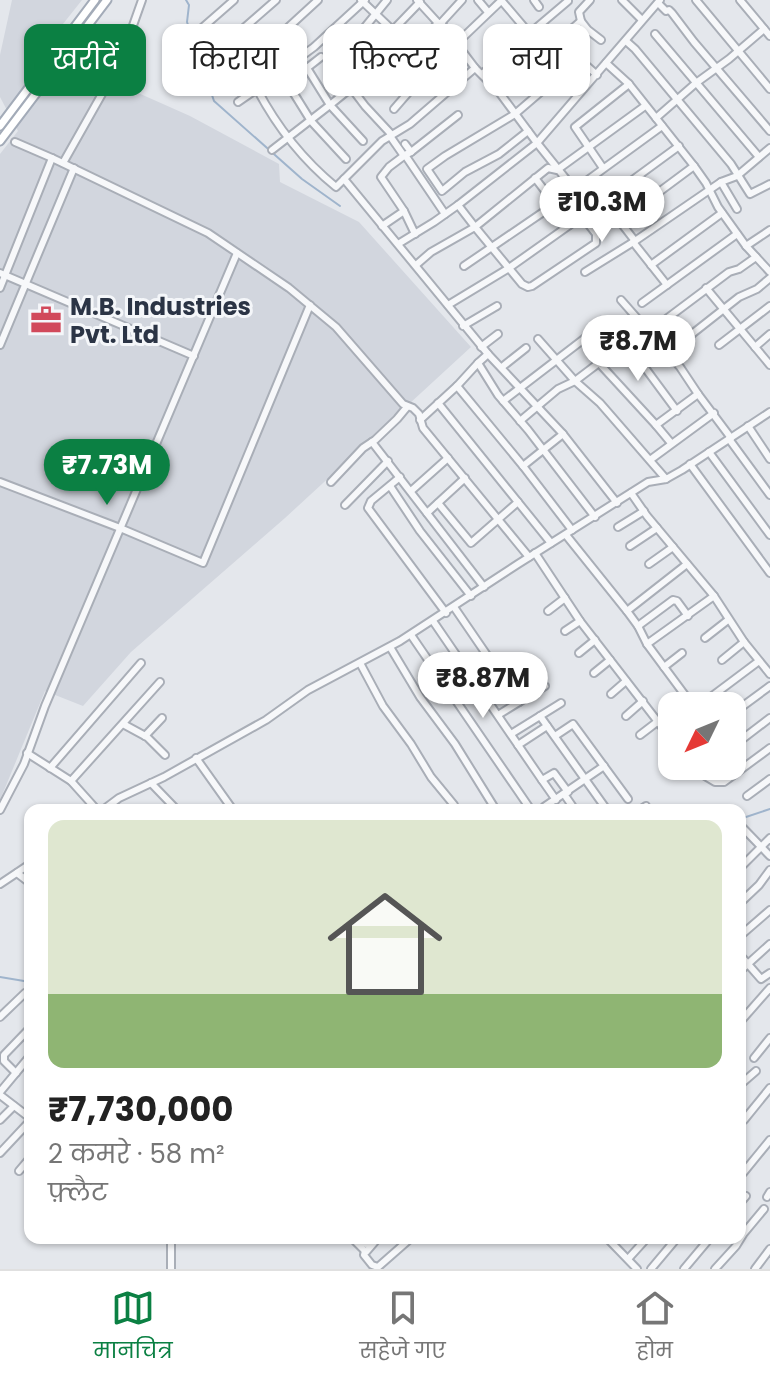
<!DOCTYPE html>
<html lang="hi">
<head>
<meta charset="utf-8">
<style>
	:root { --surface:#fff; --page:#f6f6f6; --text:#222; --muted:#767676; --line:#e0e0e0; --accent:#0b8043 }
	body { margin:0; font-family:Poppins,"Noto Sans Devanagari",sans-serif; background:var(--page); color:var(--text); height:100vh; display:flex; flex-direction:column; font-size:30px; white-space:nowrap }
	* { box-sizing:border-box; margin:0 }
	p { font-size:26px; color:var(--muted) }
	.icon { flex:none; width:44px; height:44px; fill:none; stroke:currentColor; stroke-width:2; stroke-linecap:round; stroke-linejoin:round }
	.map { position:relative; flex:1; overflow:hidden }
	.panel { position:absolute; left:24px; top:804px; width:722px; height:440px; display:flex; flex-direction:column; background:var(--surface); border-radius:16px; box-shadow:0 2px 6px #0004 }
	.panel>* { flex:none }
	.banner { position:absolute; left:24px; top:24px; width:722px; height:72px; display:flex; gap:16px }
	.needle { width:52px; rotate:227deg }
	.fabs { position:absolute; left:658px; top:692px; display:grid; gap:16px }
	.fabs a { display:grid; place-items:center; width:88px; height:88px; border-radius:16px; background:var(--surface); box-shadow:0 2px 6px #0004; font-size:40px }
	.price { position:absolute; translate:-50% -68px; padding:0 18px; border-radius:28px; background:#fff; color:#222; font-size:26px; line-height:52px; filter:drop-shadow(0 2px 4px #0008) }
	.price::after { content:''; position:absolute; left:50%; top:48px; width:24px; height:18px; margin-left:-12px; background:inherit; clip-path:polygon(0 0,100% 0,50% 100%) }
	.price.selected { background:var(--accent); color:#fff }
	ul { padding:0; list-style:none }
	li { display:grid; align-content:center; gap:16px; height:424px; padding:0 24px }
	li+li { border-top:2px solid var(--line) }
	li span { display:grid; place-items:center; height:248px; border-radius:16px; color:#555 }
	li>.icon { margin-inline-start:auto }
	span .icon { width:144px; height:144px; fill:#fffc; stroke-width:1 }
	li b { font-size:34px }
	.tag { padding:0 28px; border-radius:16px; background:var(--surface); box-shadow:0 2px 6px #0004; font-size:28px; line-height:72px }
	.tag.selected { background:var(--accent); color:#fff }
	.menu { display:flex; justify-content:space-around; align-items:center; height:112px; border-top:2px solid var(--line); background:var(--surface); font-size:22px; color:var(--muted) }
	.menu a { display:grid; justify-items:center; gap:4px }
	.menu .selected { color:var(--accent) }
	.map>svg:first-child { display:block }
</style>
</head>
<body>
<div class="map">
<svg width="770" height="1269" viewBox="0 0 770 1269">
	<rect width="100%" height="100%" fill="#e4e7ec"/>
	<!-- built -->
	<path fill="#d2d6de" d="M12,0H82L59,29L118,84L190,116L279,164L280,182L359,222L471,347L285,518L131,652L83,706L45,691L0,800V154L18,131L0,97V55Z"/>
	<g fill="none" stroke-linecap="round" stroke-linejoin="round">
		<!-- stream -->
		<g stroke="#9fb4cc" stroke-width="2">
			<path d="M186,0L189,5L187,22L214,101L302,179L340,206"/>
			<path d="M740,819L770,809"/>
			<path d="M0,977L30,982"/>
		</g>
		<defs>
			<g id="minor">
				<path d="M361,0L430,66"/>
				<path d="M365,0L314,47L257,89C277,127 303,160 336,187L344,179L488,354L478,363L498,395L528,430L595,517"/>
				<path d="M387,0L334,65L365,106L391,134"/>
				<path d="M417,0L438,23H441L475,68L499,92L537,143L574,189"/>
				<path d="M478,0L488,12"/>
				<path d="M501,0L529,33"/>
				<path d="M534,0L539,7"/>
				<path d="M590,0L579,12L581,21L588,30L601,40"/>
				<path d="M622,0L642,20"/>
				<path d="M696,0L770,89"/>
				<path d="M740,0L770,36"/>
				<path d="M658,3L666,11L669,10L672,13L694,42L770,131"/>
				<path d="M441,23L462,0"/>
				<path d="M202,28L234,0"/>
				<path d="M655,34L759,157"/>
				<path d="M561,39L579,59L597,75"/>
				<path d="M626,41L635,49L731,164L750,194L770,184"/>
				<path d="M457,43L502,0"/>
				<path d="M206,61L276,0"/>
				<path d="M606,63L629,84"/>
				<path d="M307,68L321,57"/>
				<path d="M482,74L568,1"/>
				<path d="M227,78L269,45L318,0"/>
				<path d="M270,79L278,91L307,68L330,105L272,150"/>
				<path d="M288,84L311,121L346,159"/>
				<path d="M378,89L438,23"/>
				<path d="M499,92L581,21"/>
				<path d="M238,102L257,89"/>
				<path d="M394,109L454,40"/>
				<path d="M656,118L696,83L729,59L764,29"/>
				<path d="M528,131L499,154L465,172L442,191L427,169L445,156L515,114L579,59"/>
				<path d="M390,136L404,156"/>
				<path d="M363,141L330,105L351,88L354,80L396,27L420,2"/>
				<path d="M15,142L52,158L208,233L289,288L336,327L403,404L413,408L419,414L423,428L529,557"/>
				<path d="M405,144L411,152L458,115"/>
				<path d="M411,152L405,155L445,214"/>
				<path d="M405,155L389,167L381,177L404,211L415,234"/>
				<path d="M63,163L120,62L142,0"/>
				<path d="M603,168L575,127L629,84L694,166L706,183L718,207L746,246L770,272"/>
				<path d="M535,178L555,204L569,225"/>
				<path d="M344,179L382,141L410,124L475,68"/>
				<path d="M721,182L737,209"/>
				<path d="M578,186L595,207L604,201L635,241L721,182L737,176L770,148"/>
				<path d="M604,201L679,146"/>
				<path d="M458,205L475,227L548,168L557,170L645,106"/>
				<path d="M620,221L694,166"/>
				<path d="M382,226L404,211"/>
				<path d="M633,242L667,285"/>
				<path d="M398,244L434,222L458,205L537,143L660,0"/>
				<path d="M746,246L770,230"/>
				<path d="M416,265L431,252L475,227L522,284L528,287L532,286L596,243V234L582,216"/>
				<path d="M651,265L722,213"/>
				<path d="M464,266L555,204L662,126"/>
				<path d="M585,272L635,241"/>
				<path d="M0,273L194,356"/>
				<path d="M0,288L52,158"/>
				<path d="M706,288L770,365"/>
				<path d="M621,300L680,367L698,394"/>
				<path d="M642,303L737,234"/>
				<path d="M448,305L509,268L595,207"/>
				<path d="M661,323L729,272L739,269L756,257"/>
				<path d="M463,326L497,306"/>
				<path d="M538,339L575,381L600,403L666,479"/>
				<path d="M0,345L74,168"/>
				<path d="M678,345L739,297L757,289L770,278"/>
				<path d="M719,345L770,306"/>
				<path d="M481,347L498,334"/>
				<path d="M755,347L770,334"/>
				<path d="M488,354L563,434"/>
				<path d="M598,362L656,425L698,394L731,438"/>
				<path d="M478,363L457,386L523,466"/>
				<path d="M502,367L526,348"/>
				<path d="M503,401L606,322L637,357L677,411"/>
				<path d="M438,403L551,543"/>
				<path d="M420,420L457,386"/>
				<path d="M520,421L558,389L575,381L625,343"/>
				<path d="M656,425L671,443"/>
				<path d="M748,426L770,459"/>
				<path d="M729,439L770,495"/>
				<path d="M372,442L484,587"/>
				<path d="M709,452L770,535"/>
				<path d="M650,460L714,413"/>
				<path d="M690,464L770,573"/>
				<path d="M400,477L371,501L368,508L446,613"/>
				<path d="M0,482L120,528L203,563L310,305"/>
				<path d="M331,482L363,448L375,440L397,419L407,407"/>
				<path d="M390,486L420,531L471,596"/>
				<path d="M411,491L448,458"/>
				<path d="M631,493L647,516L714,596L744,642L770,674"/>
				<path d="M438,503L471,543L518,502"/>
				<path d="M345,505L388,461"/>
				<path d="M427,513L465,478"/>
				<path d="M618,527L644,511"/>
				<path d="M572,530L523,466L563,434L617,503"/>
				<path d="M566,535L627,611L638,626L647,644L693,706"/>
				<path d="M630,546L657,528"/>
				<path d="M535,553L580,621L672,740"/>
				<path d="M649,564L673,547"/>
				<path d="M454,607L519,702"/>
				<path d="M548,611L565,598"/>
				<path d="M627,611L687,564"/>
				<path d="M433,621L542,780L554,773L568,792"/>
				<path d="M638,626L673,600L677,601L688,616"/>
				<path d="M565,631L580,621"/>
				<path d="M411,635L531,810"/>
				<path d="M705,638L728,620"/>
				<path d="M647,644L714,596"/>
				<path d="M390,647L420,697L455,744L496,810"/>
				<path d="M579,653L595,640"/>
				<path d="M722,660L744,642"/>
				<path d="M360,663L383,706L411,744L431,777L454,805"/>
				<path d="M664,667L682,653"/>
				<path d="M594,673L610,660"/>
				<path d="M611,694L626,681"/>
				<path d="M699,706L759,661"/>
				<path d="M732,714L770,686"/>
				<path d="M498,715L545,686"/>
				<path d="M540,716L607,810"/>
				<path d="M626,716L643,701"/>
				<path d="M123,724L147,737L165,755"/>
				<path d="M511,734L561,703"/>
				<path d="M640,735L657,722"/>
				<path d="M145,736L162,718"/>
				<path d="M555,736L573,724L628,799"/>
				<path d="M518,745L547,726"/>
				<path d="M732,747L770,718"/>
				<path d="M27,753L71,781L97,810"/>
				<path d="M196,758L233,810"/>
				<path d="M707,766L703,770L705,776L715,782H724L770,748"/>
				<path d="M50,768L141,663"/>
				<path d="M542,780L556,800"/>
				<path d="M71,781L160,682"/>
				<path d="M151,783L177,810"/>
				<path d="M564,794L575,810"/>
				<path d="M747,796L770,779"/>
				<path d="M544,807L604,766"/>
				<path d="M0,810L24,764L45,706L237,253"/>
				<path d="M103,810L119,798L164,777L266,720L308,690L400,641L518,564L648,482L666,479L682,470L770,412"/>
				<path d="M640,810L646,806"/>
				<path d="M743,828L770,856"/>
				<path d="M740,868L770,838"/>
				<path d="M17,873L30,883"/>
				<path d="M0,884L30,864"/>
				<path d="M740,903L759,885L770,870"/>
				<path d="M740,936L770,910"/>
				<path d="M740,955L761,979L770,973"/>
				<path d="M740,971L770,944"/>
				<path d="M0,1017L25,993"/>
				<path d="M740,1022L770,988"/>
				<path d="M754,1058L770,1038"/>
				<path d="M16,1073L4,1061V1055L30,1028"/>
				<path d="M741,1084L756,1071"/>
				<path d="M0,1092L30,1056"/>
				<path d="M0,1095L30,1118"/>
				<path d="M0,1120L14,1106"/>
				<path d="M744,1120L770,1088"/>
				<path d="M0,1153L30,1121"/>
				<path d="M19,1171L30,1158"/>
				<path d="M743,1173L770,1140"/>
				<path d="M767,1197L770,1192"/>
				<path d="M740,1203L746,1196"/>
				<path d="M352,1238L366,1252L378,1238"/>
				<path d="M358,1238L363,1243L366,1244L372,1238"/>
				<path d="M607,1238L637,1269"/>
				<path d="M365,1251L364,1255L372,1265L378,1267L411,1238"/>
				<path d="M628,1259L647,1238"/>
				<path d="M171,1269V1238"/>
				<path d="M651,1269L677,1238"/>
				<path d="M684,1269L710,1238"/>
				<path d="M715,1269L736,1246L744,1233L764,1209"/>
				<path d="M755,1269L770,1249"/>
			</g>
			<g id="major">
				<path d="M0,126L95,0"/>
				<path d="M0,141L107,0"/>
			</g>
		</defs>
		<!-- minor casing -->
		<use href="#minor" stroke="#a9aeb7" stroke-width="10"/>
		<!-- major casing -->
		<use href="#major" stroke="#a3abb8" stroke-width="11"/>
		<!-- minor -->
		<use href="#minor" stroke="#f7f8fa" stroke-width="6"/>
		<!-- major -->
		<use href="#major" stroke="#fff" stroke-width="7"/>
	</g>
	<!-- icons -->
	<defs>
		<symbol id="office-bare" viewBox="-9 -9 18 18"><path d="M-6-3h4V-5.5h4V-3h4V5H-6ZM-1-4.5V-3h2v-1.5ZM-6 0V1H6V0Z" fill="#d1495b" stroke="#f4f6f9" stroke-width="2.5" paint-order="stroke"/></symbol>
	</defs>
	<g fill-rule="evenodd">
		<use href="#office-bare" x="24" y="298" width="44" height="44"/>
	</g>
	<g text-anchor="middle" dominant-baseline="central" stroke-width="6" stroke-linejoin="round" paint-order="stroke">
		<!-- poi labels -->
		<g font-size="24" font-weight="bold" fill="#2b3445" stroke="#f4f6f9" text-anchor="start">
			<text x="70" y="306">M.B. Industries<tspan x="70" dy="28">Pvt. Ltd</tspan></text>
		</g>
	</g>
</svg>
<div class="fabs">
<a><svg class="needle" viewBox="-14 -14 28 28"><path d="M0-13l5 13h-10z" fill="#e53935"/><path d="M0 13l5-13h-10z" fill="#767676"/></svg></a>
</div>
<b class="price" style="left:602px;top:244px">₹10.3M</b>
<b class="price" style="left:638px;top:383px">₹8.7M</b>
<b class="price selected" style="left:107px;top:507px">₹7.73M</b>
<b class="price" style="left:483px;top:720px">₹8.87M</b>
<div class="banner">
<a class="tag selected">खरीदें</a>
<a class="tag">किराया</a>
<a class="tag">फ़िल्टर</a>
<a class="tag">नया</a>
</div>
<section class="panel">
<ul>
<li><span style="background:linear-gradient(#dfe7d0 70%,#8fb573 0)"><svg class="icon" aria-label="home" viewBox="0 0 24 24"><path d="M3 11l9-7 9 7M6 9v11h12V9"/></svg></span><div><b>₹7,730,000</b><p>2 कमरे · 58 m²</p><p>फ़्लैट</p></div></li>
</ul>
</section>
</div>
<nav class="menu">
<a class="selected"><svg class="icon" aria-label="map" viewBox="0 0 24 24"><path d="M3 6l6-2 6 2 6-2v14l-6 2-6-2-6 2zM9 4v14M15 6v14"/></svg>मानचित्र</a>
<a><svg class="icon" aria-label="saved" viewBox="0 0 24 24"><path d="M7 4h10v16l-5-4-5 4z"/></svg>सहेजे गए</a>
<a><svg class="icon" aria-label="home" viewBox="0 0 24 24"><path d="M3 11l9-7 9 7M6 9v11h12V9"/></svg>होम</a>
</nav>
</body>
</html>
